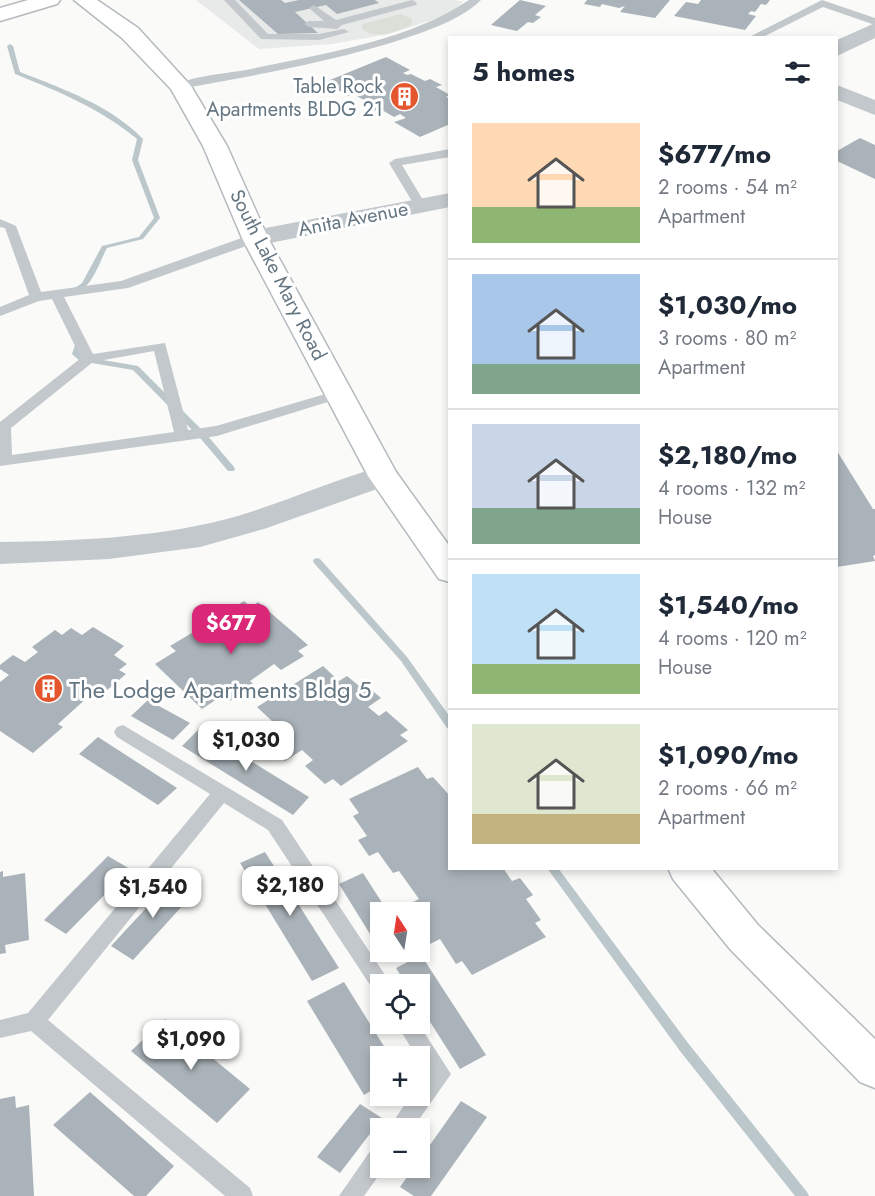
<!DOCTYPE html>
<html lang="en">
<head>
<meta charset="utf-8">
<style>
	:root { --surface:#fff; --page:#f6f6f7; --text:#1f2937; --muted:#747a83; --line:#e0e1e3; --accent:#db2777 }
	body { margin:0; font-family:Jost,sans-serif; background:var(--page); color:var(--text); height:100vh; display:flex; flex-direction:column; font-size:22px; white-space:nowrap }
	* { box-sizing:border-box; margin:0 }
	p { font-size:20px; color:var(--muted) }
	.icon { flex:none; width:33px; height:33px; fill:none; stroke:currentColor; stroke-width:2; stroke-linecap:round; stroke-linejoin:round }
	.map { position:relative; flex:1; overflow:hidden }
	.details { position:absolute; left:448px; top:36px; width:390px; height:834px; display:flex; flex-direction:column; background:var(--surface); border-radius:0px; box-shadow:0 3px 9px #0003 }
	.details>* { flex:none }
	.needle { width:39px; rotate:348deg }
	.controls { position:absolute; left:370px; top:902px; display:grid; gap:12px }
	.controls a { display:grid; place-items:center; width:60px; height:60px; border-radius:0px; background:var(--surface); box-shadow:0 3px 9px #0003; font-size:30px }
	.price { position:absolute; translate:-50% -51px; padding:0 14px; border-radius:12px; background:#fff; color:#222; font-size:20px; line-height:39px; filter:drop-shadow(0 2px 3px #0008) }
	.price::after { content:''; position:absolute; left:50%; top:36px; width:18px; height:14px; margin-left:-9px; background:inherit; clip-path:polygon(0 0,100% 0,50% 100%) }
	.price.active { background:var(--accent); color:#fff }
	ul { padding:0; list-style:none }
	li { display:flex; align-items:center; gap:18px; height:150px; padding:0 24px }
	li+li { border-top:2px solid var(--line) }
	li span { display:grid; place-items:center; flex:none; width:168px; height:120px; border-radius:0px; color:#555 }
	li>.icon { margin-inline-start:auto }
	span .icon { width:72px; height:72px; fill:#fffc; stroke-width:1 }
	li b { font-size:26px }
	h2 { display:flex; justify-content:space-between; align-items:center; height:72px; padding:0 24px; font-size:26px }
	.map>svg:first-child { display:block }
</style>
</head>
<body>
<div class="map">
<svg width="875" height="1196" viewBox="0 0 875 1196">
	<rect width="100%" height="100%" fill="#fafaf8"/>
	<!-- built -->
	<path fill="#e8e9e9" d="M196,0H455L463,2L450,14L389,34L332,44L259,49Z"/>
	<!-- green -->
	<path fill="#dadfd7" d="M401,14L412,19L411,26C395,31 376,41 362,28V24Z"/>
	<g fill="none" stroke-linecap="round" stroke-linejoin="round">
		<!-- stream -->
		<g fill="#bbc7cb" fill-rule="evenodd">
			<path d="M10,44L13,46L20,72C63,89 110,105 143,139L138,160L160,218L143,239L107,248C99,263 90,294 70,294L69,292L82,283L102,246L139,237L154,218L132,160L137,139C99,108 60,92 15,74L7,46Z"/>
			<path d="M74,338H80L83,345L80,353L85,357L138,366L207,435L234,467L235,469L234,471H228L201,439L133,370L80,361L72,354L75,345L73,340Z"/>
			<path d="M317,558L320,559L407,657L450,717V729L447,728L401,661L314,563L313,561L314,559Z"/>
			<path d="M547,868H558L688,1043L807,1192L809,1196H795L680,1051Z"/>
		</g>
	</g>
	<!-- building -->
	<g fill="#aab3b9">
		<path d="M239,0H281L285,3L299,0H375L379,3L337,14L326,5L295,12L318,33L278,34Z"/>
		<path d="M520,0L546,6L535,15L541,17L533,23L528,22L517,31L491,25Z"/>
		<path d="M587,0H670L655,18L620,12L625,6L619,8L602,4L600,7L584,4Z"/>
		<path d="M701,0H770L766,5L761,4L755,12L751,11L748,14L756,16L745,30L674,16L686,2L698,4Z"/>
		<path d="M386,57L410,70L403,73L407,75L411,74L425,81L430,79L442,85L436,87L450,95L446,97L450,99V124L420,137L394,122L406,118L400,114L394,117L382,110L378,112L367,106L371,104L357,96L363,93L359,91L348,96L325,82Z"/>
		<path d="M860,138L875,145V179L837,161V151Z"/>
		<path d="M837,451L873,509H875V555L873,556L875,561L837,567Z"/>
		<path d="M244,601L251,607L258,602L308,645L298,651L304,656L281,670L274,664L250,681L255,686L230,701L223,695L202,709L155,664L176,651L170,646L195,631L202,636L226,622L220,616Z"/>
		<path d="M93,627L124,646L114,655L127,664L119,670L126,674L106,691L99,687L58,724L63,727L33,753L0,731V682L9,675L0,669V665L13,655L25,662L38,652L32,647L55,630L62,635L71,628L82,635Z"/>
		<path d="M323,666L339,681L347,676L364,690L368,687L381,698L368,707L379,716L386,711L408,730L400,735L408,741L341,786L333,779L325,784L305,766L313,760L302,750L285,761L271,748L280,742L265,728L274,723L257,707Z"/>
		<path d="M148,700L190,723L173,740L131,716Z"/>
		<path d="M199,729L309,797L293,815L182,746Z"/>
		<path d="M98,737L177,788L158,805L79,754Z"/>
		<path d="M418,767L427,779L433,777L450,796V868H503L512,881L520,878L533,895L526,899L541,920L535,923L546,937L472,975L462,961L456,964L440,939L428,945L420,934V926L428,922L413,902L419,899L399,871L393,873L378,852L369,856L358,840L367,836L353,816L359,813L349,799Z"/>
		<path d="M265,852L339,968L312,981L240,863Z"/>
		<path d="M108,856L130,869L66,934L44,920Z"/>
		<path d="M3,871V877L25,873L29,940L5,945L6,953L0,954V872Z"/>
		<path d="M363,873L388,912H381V951H392L383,955L339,884Z"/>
		<path d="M173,879L195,892L133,960L111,946Z"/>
		<path d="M421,955L486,1055L460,1069L420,1006V984H406L396,968Z"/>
		<path d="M344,982L390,1056H381V1085L364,1095L307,1001Z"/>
		<path d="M165,1019L250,1089L217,1123L131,1051Z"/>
		<path d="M90,1092L174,1166L146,1196H134L53,1125Z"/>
		<path d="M15,1096L16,1108L29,1105L34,1196H0V1099Z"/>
		<path d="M461,1101L487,1117L431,1196H414L400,1187L414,1167H420V1159Z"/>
		<path d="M360,1104L382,1118L340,1173L317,1157Z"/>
	</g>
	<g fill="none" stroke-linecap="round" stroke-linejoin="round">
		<defs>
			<g id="secondary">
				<path d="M74,0H97L138,28L191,86L227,146L268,238L396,472L450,547V582L439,579L368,476L242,238L203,146L171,89L122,38Z"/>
				<path d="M668,868H711L758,925L875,1039V1088L860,1082L730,949L673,879Z"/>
			</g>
			<path id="motorway" d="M28,0H60L57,4L0,21V8Z"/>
		</defs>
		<!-- secondary casing -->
		<use href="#secondary" stroke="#b3babf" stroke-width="3"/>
		<!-- motorway casing -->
		<use href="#motorway" stroke="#b4b9bd" stroke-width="3"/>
		<!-- service -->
		<g fill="#c3c8cc" fill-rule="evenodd">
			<path d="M224,0H235L268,34H319L344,29L349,32L319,40L261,39Z"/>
			<path d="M412,0L417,3L416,5L342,25L337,29L309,27L304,24L309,21H324L309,8L314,5L336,20Z"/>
			<path d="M469,0H481C439,45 245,77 180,89L174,86C185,77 229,73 246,70C317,55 409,41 469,0Z"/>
			<path d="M822,0L875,18V25L823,7L761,38H747Z"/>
			<path d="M450,149V157L402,165L426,205L420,209L416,208L389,163L395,159Z"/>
			<path d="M0,219L16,226L41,292L121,281L250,235H260V241L128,288L64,297L93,354L165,343L188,430L216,426L339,390L346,394L344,397L217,436L0,466V422L81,358L52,299L39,301L0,316V307L29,295L5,228L0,227ZM154,351L174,432L12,455L11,428L93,362Z"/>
			<path d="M123,725L282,820L391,984H381V994L374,991L268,830L224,803L48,1020L250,1188L253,1196H225L31,1031L0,1038V1020L28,1013L210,794L117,737L114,732L117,727Z"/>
			<path d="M396,1023H418L451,1074L413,1128H389L411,1095H420V1084L428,1074L420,1062V1056H416Z"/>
			<path d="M381,1143V1167H385L364,1196H339L373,1147Z"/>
		</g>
		<!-- minor -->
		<g fill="#c3c8cc" fill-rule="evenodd">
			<path d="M875,23V38L837,56V40Z"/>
			<path d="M837,85L875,100V115L837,100Z"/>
			<path d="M450,193V207L255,246L246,243L242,238L246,233L255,230Z"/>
		</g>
		<!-- tertiary -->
		<path fill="#c3c8cc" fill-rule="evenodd" d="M383,466L394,469L398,476L394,483L264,529L200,547L109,559L0,564V542C75,541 150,538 223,520C277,506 329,481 383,466Z"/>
		<!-- secondary -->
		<use href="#secondary" fill="#fff" fill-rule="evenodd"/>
		<!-- motorway -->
		<use href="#motorway" fill="#fff" fill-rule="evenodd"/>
	</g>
	<!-- icons -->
	<defs>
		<symbol id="building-disc" viewBox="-11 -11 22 22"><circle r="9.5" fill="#e4572e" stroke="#fff"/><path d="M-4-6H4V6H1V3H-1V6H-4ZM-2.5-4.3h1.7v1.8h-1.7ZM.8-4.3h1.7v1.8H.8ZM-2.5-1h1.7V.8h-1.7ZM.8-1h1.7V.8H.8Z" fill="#fff"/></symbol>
	</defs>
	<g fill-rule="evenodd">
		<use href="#building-disc" x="388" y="80" width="33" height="33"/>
		<use href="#building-disc" x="32" y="672" width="33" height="33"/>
	</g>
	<g text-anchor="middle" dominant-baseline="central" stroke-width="6" stroke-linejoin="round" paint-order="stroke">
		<!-- far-poi labels -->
		<g font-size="20" fill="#657683" stroke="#fff" text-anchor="end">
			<text x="383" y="86">Table Rock<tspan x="383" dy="23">Apartments BLDG 21</tspan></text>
		</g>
		<!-- far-street labels -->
		<g font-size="20" fill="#657683" stroke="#fff">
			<text transform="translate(353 219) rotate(-11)">Anita Avenue</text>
			<text transform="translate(278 275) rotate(63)">South Lake Mary Road</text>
		</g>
		<!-- poi labels -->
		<g font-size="24" fill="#657683" stroke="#fff" text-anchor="start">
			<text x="69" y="689">The Lodge Apartments Bldg 5</text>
		</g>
	</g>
</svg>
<div class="controls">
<a><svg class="needle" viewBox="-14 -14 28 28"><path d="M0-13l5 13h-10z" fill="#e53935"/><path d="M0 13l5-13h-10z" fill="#747a83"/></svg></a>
<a><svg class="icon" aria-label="locate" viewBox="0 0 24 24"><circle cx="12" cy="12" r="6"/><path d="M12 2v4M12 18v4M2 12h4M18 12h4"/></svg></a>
<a>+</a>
<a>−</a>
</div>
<b class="price active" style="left:231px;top:655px">$677</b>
<b class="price" style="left:246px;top:772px">$1,030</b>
<b class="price" style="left:290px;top:917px">$2,180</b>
<b class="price" style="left:153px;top:919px">$1,540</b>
<b class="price" style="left:191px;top:1071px">$1,090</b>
<section class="details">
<h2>5 homes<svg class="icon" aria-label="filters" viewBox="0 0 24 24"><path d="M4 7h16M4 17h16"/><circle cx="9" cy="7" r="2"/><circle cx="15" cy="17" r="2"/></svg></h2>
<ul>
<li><span style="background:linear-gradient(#ffd9b3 70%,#8fb573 0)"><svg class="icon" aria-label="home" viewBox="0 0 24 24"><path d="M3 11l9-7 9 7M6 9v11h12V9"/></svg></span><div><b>$677/mo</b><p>2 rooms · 54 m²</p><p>Apartment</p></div></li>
<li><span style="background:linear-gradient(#a9c7e8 75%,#7fa58c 0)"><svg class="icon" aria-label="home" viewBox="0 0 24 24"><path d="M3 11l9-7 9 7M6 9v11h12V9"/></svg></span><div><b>$1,030/mo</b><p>3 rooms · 80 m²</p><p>Apartment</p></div></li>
<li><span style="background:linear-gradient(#c9d6e8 70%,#7fa58c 0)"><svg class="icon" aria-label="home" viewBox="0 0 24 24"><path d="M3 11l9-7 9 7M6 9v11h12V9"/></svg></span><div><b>$2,180/mo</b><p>4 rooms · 132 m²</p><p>House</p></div></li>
<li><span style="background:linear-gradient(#bfe0f5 75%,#8fb573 0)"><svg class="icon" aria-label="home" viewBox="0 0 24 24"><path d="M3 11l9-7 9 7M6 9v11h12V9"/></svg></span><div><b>$1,540/mo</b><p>4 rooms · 120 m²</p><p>House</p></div></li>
<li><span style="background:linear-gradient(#dfe7d0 75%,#c2b280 0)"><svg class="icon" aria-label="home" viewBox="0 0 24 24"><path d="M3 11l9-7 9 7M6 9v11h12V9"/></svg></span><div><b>$1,090/mo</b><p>2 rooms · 66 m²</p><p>Apartment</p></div></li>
</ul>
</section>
</div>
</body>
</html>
